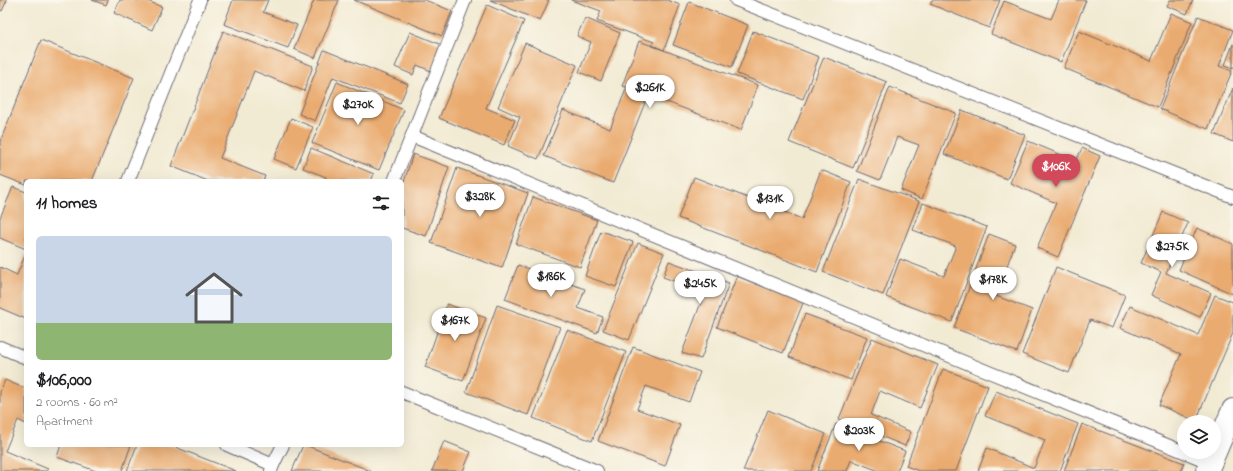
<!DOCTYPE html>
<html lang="en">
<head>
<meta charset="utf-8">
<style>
	:root { --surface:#fff; --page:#f2f2f2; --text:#202124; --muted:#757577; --accent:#d1495b }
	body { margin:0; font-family:"Indie Flower",sans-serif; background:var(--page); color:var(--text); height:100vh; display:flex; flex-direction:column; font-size:15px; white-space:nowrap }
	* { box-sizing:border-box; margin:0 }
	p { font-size:13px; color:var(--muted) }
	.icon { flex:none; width:22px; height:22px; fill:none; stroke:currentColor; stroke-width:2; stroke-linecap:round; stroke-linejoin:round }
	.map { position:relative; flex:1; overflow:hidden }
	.panel { position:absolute; left:24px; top:179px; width:380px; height:268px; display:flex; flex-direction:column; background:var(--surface); border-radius:6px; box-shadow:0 4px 16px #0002 }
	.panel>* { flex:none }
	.buttons { position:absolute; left:1177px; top:415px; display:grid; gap:8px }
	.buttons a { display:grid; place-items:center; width:44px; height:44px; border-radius:50%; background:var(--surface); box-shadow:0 4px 16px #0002; font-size:20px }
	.price { position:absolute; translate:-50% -34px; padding:0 9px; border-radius:14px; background:#fff; color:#222; font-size:13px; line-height:26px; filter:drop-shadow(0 1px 2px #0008) }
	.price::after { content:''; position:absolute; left:50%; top:24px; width:12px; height:9px; margin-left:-6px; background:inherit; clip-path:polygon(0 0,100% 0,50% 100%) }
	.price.selected { background:var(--accent); color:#fff }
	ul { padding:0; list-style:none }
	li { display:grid; align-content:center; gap:8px; height:212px; padding:0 12px }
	li span { display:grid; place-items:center; height:124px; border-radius:6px; color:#555 }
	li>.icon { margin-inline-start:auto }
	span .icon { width:72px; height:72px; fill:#fffc; stroke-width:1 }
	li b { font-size:17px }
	h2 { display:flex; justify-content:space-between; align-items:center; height:48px; padding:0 12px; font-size:17px }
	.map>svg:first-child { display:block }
</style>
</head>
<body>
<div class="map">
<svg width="1233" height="471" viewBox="0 0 1233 471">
	<rect width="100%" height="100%" fill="#fbf7ec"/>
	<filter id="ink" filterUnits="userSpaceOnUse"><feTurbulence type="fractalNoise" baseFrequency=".025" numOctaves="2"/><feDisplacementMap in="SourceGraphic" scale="8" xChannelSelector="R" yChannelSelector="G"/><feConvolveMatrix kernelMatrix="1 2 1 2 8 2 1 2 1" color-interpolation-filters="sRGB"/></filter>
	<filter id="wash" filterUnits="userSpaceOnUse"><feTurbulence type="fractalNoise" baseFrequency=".012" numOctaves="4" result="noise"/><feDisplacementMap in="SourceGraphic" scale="16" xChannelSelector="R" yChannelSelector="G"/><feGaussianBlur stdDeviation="0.9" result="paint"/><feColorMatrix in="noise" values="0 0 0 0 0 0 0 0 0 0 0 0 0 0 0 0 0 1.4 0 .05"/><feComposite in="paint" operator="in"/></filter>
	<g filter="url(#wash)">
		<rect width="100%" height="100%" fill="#f2ebd4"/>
		<g id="blocks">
			<!-- building -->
			<g fill="#eaab70">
				<path d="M0,0H7L2,11L0,10Z"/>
				<path d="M92,0H108L106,5Z"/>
				<path d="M120,0H145L162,7L152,30L114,13Z"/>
				<path d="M233,0H268L263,12L297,25L288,48L224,24Z"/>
				<path d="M314,0H339L315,58L294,49Z"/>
				<path d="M354,0H425L452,11L442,36Z"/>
				<path d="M490,0H549L540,21Z"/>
				<path d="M571,0H667L680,5L664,50L652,45L654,42L597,21L601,11Z"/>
				<path d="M932,0H1000L989,28L930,4Z"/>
				<path d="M1059,0H1086L1061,62L991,34L1004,1L1051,19Z"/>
				<path d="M1170,0H1193L1187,14L1167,6Z"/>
				<path d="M689,2L748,25L732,67L673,45Z"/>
				<path d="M487,5L524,21L486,108L515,120L504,145L439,118Z"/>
				<path d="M1171,13L1192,22L1158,107L1064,68L1079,31L1151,61Z"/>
				<path d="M1198,16L1233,30L1219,66L1232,71L1208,129L1160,109Z"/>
				<path d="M585,18L620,33L601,81L579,72L591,42L577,36Z"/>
				<path d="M223,31L313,66L304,91L254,71L220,158L265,176L263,181H208L171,166Z"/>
				<path d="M753,31L819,57L803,99L737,74Z"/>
				<path d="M410,32L442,45L431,71L417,65L413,75L395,67Z"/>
				<path d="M41,40L134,78L92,181H26V185L0,175V142Z"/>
				<path d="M639,41L758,85L741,130L648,95L613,183L544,156L563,110L610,129L627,87L622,86Z"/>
				<path d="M525,43L577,65L538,159L508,146L520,117L498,107Z"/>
				<path d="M1233,44V68L1225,65Z"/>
				<path d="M324,50L408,84L400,103L333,77L315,121L299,114Z"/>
				<path d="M824,57L887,82L853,168L789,142Z"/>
				<path d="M337,82L404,110L379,170L312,143Z"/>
				<path d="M890,87L956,113L922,199L901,190L919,145L897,137L880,180L857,171Z"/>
				<path d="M1233,88V142L1214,134Z"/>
				<path d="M962,110L1025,135L1007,179L944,154Z"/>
				<path d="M291,118L313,127L296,168L274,159Z"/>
				<path d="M1028,141L1076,161L1082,148L1100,156L1058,257L1037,248L1056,203L1010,183Z"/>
				<path d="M311,148L374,174L371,181H324L326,177L303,168Z"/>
				<path d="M413,154L449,167L426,236L402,228V188Z"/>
				<path d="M457,168L528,193L502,268L431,243Z"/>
				<path d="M821,170L851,182L817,272L678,218L694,177L802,219Z"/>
				<path d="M859,179L919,201L883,295L823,272Z"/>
				<path d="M13,187L26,192V249L0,238V218Z"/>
				<path d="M533,197L597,220L580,267L516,244Z"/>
				<path d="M923,203L987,227L952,322L886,297L900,259L944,276L956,246L913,230Z"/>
				<path d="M1163,212L1188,223L1166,273L1211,293L1200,317L1151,295L1161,272L1141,263Z"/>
				<path d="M1197,228L1233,244V294L1179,270Z"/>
				<path d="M601,231L633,242L616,287L585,276Z"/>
				<path d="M989,234L1015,244L996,296L1032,310L1017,352L954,328Z"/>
				<path d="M638,243L664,253L629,340L603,330Z"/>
				<path d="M26,253V319L0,308V267L17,275Z"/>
				<path d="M669,261L729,283L701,359L682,353L705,292L663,277Z"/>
				<path d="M518,265L585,289L578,308L603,317L597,333L505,299Z"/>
				<path d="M1056,267L1125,295L1112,328L1090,320L1069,373L1022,354Z"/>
				<path d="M737,276L803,303L783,353L717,327Z"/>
				<path d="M1215,295L1233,302V333L1196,421L1159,405L1181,354L1120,328L1130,306L1198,335Z"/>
				<path d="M447,304L486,318L463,381L425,367Z"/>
				<path d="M497,305L560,327L528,415L466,392Z"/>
				<path d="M805,314L867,337L851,380L789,357Z"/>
				<path d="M567,330L626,352L592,441L533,418Z"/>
				<path d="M872,338L938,365L920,408L880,391L871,415L911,432L905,446L839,419Z"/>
				<path d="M633,347L700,372L689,402L646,386L637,409L680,425L665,466L598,441Z"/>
				<path d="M943,369L988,386L956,471H919L906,466Z"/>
				<path d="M5,380L26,389V424L18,420L5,451L48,469L47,471H0V392Z"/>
				<path d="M996,391L1078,424L1060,471H978L987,448L1034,468L1045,440L985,416Z"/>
				<path d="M768,410L826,434L811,471H743Z"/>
				<path d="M836,424L905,451L897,471H879L851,460L847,471H817Z"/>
				<path d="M1082,424L1184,463L1181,471H1064Z"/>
				<path d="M444,441L471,452L463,471H432Z"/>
				<path d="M61,445H131L122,471H96L57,457Z"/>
				<path d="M137,445H170L236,471H127Z"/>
				<path d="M303,445H305L371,471H292Z"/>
			</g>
		</g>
	</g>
	<g filter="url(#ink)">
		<use href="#blocks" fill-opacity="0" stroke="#6b6871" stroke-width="1"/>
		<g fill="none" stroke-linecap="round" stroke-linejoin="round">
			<defs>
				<g id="lane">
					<path d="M736,0L1233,197"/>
					<path d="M412,136L1211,463"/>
					<path d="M128,181L200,0"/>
					<path d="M394,181L465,0"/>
					<path d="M0,347L26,358"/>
					<path d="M402,392L597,471"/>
					<path d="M227,445L273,465L271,471"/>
					<path d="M273,465L283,445"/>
				</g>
				<path id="street" d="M1207,471L1233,410"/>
			</defs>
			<!-- lane casing -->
			<use href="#lane" stroke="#6b6871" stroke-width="14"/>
			<!-- street casing -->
			<use href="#street" stroke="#6b6871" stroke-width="24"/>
			<!-- lane -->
			<use href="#lane" stroke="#fff" stroke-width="12"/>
			<!-- street -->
			<use href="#street" stroke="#fff" stroke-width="22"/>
		</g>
	</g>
</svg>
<div class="buttons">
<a><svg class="icon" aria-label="layers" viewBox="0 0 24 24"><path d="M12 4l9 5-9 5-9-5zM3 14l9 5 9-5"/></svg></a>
</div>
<b class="price" style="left:650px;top:109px">$261K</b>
<b class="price" style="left:358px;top:126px">$270K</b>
<b class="price selected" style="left:1056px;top:188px">$106K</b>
<b class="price" style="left:480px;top:218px">$328K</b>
<b class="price" style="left:770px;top:220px">$131K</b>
<b class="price" style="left:1172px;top:268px">$275K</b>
<b class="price" style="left:551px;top:298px">$186K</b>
<b class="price" style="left:993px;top:301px">$178K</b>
<b class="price" style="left:700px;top:305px">$245K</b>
<b class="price" style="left:455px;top:342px">$167K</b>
<b class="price" style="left:859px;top:452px">$203K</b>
<section class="panel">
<h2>11 homes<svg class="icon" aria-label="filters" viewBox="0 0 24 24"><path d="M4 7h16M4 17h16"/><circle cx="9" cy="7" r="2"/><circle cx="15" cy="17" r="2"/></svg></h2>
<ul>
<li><span style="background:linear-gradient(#c9d6e8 70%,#8fb573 0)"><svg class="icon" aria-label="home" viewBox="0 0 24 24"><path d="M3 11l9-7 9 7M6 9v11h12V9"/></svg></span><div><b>$106,000</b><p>2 rooms · 60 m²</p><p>Apartment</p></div></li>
</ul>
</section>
</div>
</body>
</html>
